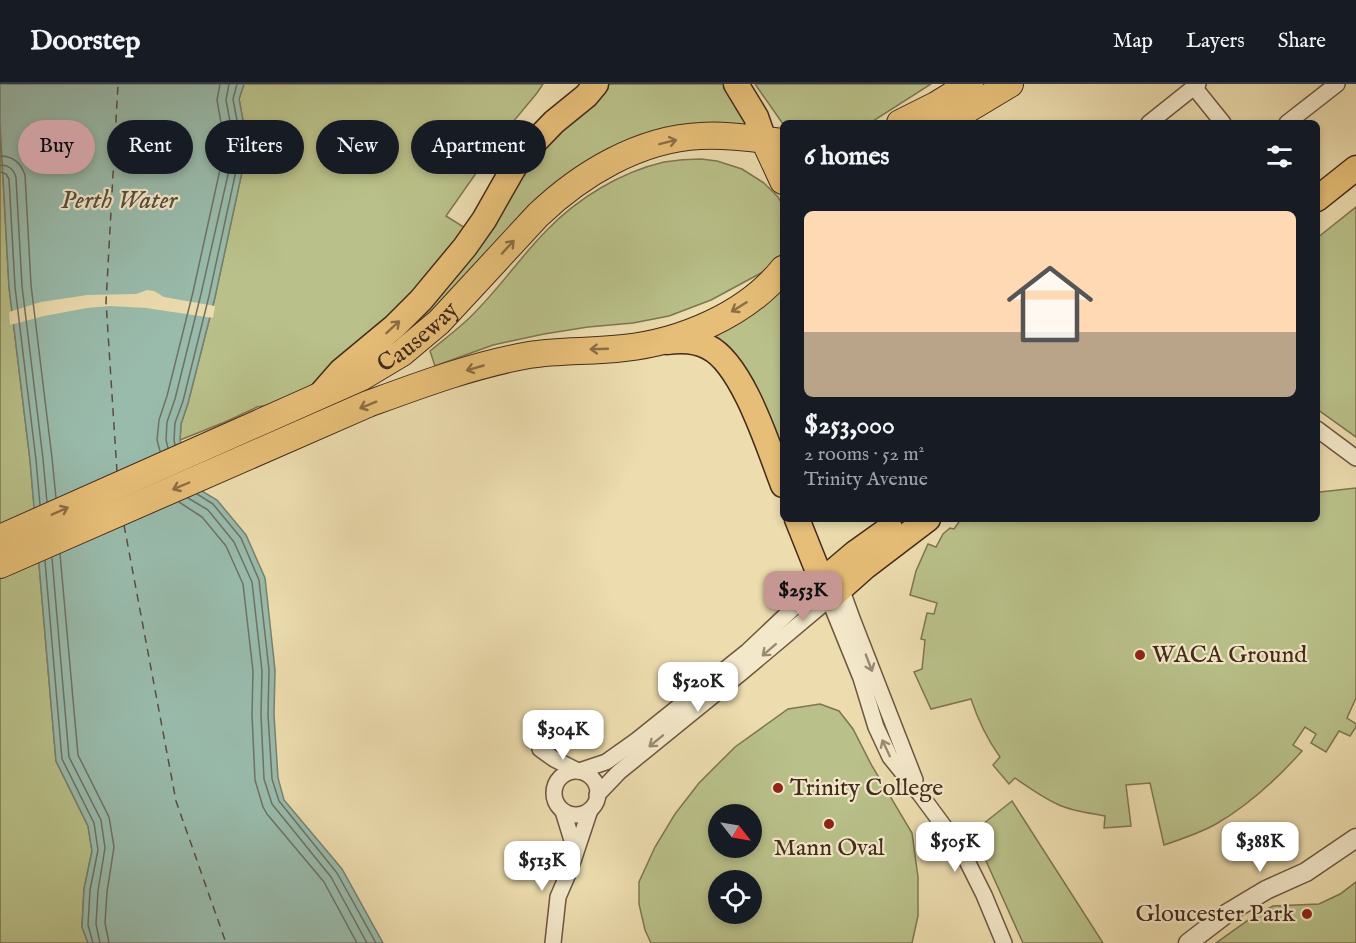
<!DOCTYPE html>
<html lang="en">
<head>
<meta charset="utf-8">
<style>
	:root { --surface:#171b24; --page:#20242c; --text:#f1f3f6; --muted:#9ea1a6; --line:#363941; --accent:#c59692 }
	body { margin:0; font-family:"IM FELL English",serif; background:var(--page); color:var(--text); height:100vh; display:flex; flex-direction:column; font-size:22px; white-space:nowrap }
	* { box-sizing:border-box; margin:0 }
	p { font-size:20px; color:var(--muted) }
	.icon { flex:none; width:33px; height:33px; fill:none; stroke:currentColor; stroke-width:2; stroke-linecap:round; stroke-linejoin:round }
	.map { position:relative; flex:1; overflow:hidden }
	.panel { position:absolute; left:780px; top:36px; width:540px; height:402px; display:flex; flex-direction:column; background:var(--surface); border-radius:9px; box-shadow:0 3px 9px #0003 }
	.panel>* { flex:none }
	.top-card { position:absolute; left:18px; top:36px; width:570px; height:54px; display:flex; gap:12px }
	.needle { width:39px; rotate:121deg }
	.tools { position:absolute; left:708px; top:720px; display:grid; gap:12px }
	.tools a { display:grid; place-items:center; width:54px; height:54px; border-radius:50%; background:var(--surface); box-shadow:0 3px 9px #0003; font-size:30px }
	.price { position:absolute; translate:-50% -51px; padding:0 14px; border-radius:12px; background:#fff; color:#222; font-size:20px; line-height:39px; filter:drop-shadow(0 2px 3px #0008) }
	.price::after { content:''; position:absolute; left:50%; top:36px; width:18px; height:14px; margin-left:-9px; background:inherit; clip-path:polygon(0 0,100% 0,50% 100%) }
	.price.current { background:var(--accent); color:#111 }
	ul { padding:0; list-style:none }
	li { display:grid; align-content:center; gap:12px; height:318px; padding:0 24px }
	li+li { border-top:2px solid var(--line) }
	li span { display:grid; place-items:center; height:186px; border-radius:9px; color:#555 }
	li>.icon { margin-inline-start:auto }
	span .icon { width:108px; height:108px; fill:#fffc; stroke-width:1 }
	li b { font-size:26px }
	h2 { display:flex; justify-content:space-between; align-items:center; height:72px; padding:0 24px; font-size:26px }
	.chip { padding:0 21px; border-radius:27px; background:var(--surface); box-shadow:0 3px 9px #0003; font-size:21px; line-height:54px }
	.chip.current { background:var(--accent); color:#111 }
	header { display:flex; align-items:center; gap:36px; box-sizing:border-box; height:84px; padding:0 30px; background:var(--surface); border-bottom:2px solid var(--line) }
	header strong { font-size:28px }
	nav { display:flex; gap:33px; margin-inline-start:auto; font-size:21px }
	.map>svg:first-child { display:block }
</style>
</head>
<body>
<header>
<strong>Doorstep</strong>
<nav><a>Map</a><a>Layers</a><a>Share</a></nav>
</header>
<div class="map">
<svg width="1356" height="859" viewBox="0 0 1356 859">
	<rect width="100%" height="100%" fill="#ecdcae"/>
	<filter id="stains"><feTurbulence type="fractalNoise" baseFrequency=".00333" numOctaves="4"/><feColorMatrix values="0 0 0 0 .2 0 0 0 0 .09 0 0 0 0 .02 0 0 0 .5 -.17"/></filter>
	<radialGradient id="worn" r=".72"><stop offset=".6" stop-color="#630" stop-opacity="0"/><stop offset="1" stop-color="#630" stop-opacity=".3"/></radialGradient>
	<!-- green -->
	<g fill="#b9c089" stroke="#7e7552" stroke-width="1.5" fill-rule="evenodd">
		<path d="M244,0H543L537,9L507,45L446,132L470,147L431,196L326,292L304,306L280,319L257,323L225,338L180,356L181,340L188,319L215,213L245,74L244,42L239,15Z"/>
		<path d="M601,0H727L752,42L646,53L400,262L390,252L522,80Z"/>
		<path d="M755,0H931L870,39H783V40Z"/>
		<path d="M0,39L9,203L30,376L56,677L88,742L92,767L84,805L82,843L88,859H0Z"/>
		<path d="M701,75L717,77L742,85L764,99L778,113L783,122V166L778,175L761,189L711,216L669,232L633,239L588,243L544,250L493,261L435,282L430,267C442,257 454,248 465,238C496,210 518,175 547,146C578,114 621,88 664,78C676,76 688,75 701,75Z"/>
		<path d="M1356,123V353L1317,325V154Z"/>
		<path d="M783,199V377L743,283L714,252Z"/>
		<path d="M1356,404V614L1347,634L1356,640V643L1350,652L1339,647L1326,668L1311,659L1316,650L1305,643L1293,661L1302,667C1277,695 1249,721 1216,740C1200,749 1182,755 1164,761L1150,699L1126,701L1131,742L1104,744L1105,732C1089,729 1071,727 1057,720C1042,713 1028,703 1015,694L1009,700L993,681L1000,673C987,655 978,636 971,615L931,625L914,588L922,585L925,556L921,555L927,529L934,530L937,519L910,511L916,487L928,460L936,463L943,450L950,444L954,445L961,435H1317V405L1320,408Z"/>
		<path d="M820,620L839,627L853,645L872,682L912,749L918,793V832L912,859H651L645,846L639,820V798L655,763L675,730L699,699L735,663L788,625ZM718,730H752V764H718ZM718,796H752V830H718Z"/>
		<path d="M1012,717L1103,859H1023L973,748Z"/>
		<path d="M1356,798V859H1216L1254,832L1273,822L1319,820L1340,810Z"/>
	</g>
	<!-- water -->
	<path fill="#99bbac" stroke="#778172" stroke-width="1.5" d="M0,0H244L239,15L244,42L245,74L215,213L188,319L181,340L180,356L195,403L217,416L246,451L265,494L275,586L274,631L278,694L284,716L342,785L383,859H88L82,843L84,805L92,767L88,742L56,677L30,376L9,203L0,39Z"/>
	<!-- pier -->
	<path fill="#ecdcae" d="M147,206L154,207L164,213L215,222L213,234L146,224L110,222L87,224L44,232L10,241L9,228L41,218L87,211L136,210Z"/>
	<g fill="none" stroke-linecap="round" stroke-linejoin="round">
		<!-- shore -->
		<g stroke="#6e7264" stroke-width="1.5">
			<path d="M0,72C13,72 21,79 25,91L31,201L52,374L56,414"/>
			<path d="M0,81C9,81 14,85 16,94L22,202L43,375L47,418"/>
			<path d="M0,88L6,90L9,95L15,203L36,376L40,421"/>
			<path d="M175,361L174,356L175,339L183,317L209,212L239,73L238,42L233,15L237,0"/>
			<path d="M168,364L166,356L167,338L175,315L201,210L232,73L231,43L226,16L229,0"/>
			<path d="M160,367L157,356L159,336L167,312L193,208L223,72L222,44L217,16L220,0"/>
			<path d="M197,410L213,420L241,454L259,496L269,586L268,631L272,695L279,717L337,789L376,859"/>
			<path d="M188,414L208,426L234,458L252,498L262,587L261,631L264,695L272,720L331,793L367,859"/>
			<path d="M179,418L202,433L226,462L243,500L253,587L252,631L255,696L263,723L267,730L324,798L357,859"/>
			<path d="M60,470L78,671L109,733L114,763L107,808L105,839L109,859"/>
			<path d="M52,474L69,673L101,736L105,764L98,807L96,840L100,859"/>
			<path d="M45,477L62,675L94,739L98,766L90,806L88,841L93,859"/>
		</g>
		<!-- ferry -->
		<g stroke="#594e3f" stroke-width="1.5" stroke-dasharray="8 6" stroke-linecap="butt">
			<path d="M117,388L106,218L118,0"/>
			<path d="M124,441L176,717L226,859"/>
		</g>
		<defs>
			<g id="minor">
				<path d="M1194,3L1223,39"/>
				<path d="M1149,39L1198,0"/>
				<path d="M1287,39L1337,0"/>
				<path d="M1317,345L1356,374"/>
				<path d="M841,504L853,537L915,696"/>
				<path d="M540,665L554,675L578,687"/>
				<path d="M579,687L606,678L637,656L748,567L822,497"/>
				<circle cx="576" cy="709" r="22"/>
				<path d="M597,711L619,688L741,589L829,515L861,594L876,643L890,673L920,710L957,760L967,777L984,811L1004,859"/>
				<path d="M563,727L575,766"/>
				<path d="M553,859L558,813L571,783L590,726"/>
			</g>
			<path id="tertiary" d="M1188,859L1226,830L1266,806L1306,788L1356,754"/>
			<g id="primary">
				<path d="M736,0L756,33L764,56"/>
				<path d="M1317,115L1356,84"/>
				<path d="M667,258C681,256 695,256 708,263C743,280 769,365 783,401"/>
				<path d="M320,311L341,287L394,243L421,216L465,163L484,136L513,85L524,69L554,38L586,12L596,0"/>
				<path d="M797,435L829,515L865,483L928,435"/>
				<path d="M822,497L855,469L890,444"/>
			</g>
			<g id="trunk">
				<path d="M900,39L936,21L970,0"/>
				<path d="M945,39L1010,0"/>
				<path d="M764,56L783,97"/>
				<path id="s1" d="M0,454L362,293L402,269L439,238L538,131C581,90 639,55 700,52C728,50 756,55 783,58"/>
				<path d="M0,481L368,320C420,301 473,281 529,271C560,266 592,268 624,264C681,258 746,231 783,185"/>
			</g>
		</defs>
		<!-- minor casing -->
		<use href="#minor" stroke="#6e5640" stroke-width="18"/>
		<!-- tertiary casing -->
		<use href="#tertiary" stroke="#6e5640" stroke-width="21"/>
		<!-- primary casing -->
		<use href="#primary" stroke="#442a1b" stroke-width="27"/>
		<!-- trunk casing -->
		<use href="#trunk" stroke="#442a1b" stroke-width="28"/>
		<!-- minor -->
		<use href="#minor" stroke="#f3e8ca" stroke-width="15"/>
		<!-- tertiary -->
		<use href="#tertiary" stroke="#f3e8ca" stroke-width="18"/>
		<!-- primary -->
		<use href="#primary" stroke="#e6be77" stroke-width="24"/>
		<!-- trunk -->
		<use href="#trunk" stroke="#e6be77" stroke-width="26"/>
	</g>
	<!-- one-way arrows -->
	<defs><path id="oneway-shaft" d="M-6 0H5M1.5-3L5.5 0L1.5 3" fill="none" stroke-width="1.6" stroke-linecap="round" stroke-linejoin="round" transform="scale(1.5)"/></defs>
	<g stroke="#8d6d44">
		<use href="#oneway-shaft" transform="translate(668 58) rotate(-14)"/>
		<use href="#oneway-shaft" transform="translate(508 163) rotate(-47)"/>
		<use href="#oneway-shaft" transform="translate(739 223) rotate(148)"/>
		<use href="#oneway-shaft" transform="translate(393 243) rotate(-43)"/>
		<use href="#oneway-shaft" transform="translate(599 265) rotate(178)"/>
		<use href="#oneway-shaft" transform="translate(475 284) rotate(164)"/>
		<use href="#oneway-shaft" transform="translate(368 321) rotate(158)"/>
		<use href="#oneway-shaft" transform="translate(181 402) rotate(157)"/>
		<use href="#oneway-shaft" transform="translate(60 427) rotate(-24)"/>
	</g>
	<g stroke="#9c8972">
		<use href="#oneway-shaft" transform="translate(769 566) rotate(139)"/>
		<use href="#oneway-shaft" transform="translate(869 579) rotate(69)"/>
		<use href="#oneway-shaft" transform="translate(656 657) rotate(141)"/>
		<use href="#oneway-shaft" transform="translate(886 664) rotate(-115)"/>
	</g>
	<!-- markers -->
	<g fill="#8f2418" stroke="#f3e8ca" stroke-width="2">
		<circle cx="1140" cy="571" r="6"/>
		<circle cx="778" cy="704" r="6"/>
		<circle cx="829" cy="740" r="6"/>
		<circle cx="1307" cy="830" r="6"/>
	</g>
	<g text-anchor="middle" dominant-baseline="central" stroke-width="4.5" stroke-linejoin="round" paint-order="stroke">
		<!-- street labels -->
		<g font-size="24" fill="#442a1b" stroke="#f3e8ca">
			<text stroke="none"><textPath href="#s1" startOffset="465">Causeway</textPath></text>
		</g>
		<!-- poi labels -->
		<g font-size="24" fill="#442a1b" stroke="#f3e8ca" text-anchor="start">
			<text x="1152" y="571">WACA Ground</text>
			<text x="790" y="704">Trinity College</text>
			<text x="829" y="764" text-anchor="middle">Mann Oval</text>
			<text x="1295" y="830" text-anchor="end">Gloucester Park</text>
		</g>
		<!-- water labels -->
		<g font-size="26" font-style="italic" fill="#594e3f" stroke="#f3e8ca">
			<text x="119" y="116">Perth Water</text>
		</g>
	</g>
	<rect width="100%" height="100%" filter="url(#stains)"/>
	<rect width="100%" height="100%" fill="url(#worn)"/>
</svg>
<div class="tools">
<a><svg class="needle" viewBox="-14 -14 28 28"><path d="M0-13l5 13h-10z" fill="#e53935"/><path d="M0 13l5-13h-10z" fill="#9ea1a6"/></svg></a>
<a><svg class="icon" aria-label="locate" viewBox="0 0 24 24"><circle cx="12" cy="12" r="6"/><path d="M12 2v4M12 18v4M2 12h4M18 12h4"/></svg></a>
</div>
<b class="price current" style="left:803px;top:538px">$253K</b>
<b class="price" style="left:698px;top:629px">$520K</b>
<b class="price" style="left:563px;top:677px">$304K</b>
<b class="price" style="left:955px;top:789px">$505K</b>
<b class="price" style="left:1260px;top:789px">$388K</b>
<b class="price" style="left:542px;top:808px">$513K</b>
<div class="top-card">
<a class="chip current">Buy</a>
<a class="chip">Rent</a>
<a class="chip">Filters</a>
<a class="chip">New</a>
<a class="chip">Apartment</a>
</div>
<section class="panel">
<h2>6 homes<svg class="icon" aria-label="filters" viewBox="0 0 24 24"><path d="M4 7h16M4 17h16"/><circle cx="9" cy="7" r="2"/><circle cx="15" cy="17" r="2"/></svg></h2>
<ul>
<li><span style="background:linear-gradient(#ffd9b3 65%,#b9a48a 0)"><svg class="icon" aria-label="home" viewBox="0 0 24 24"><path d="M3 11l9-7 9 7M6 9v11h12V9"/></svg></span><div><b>$253,000</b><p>2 rooms · 52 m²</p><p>Trinity Avenue</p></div></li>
</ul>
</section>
</div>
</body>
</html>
